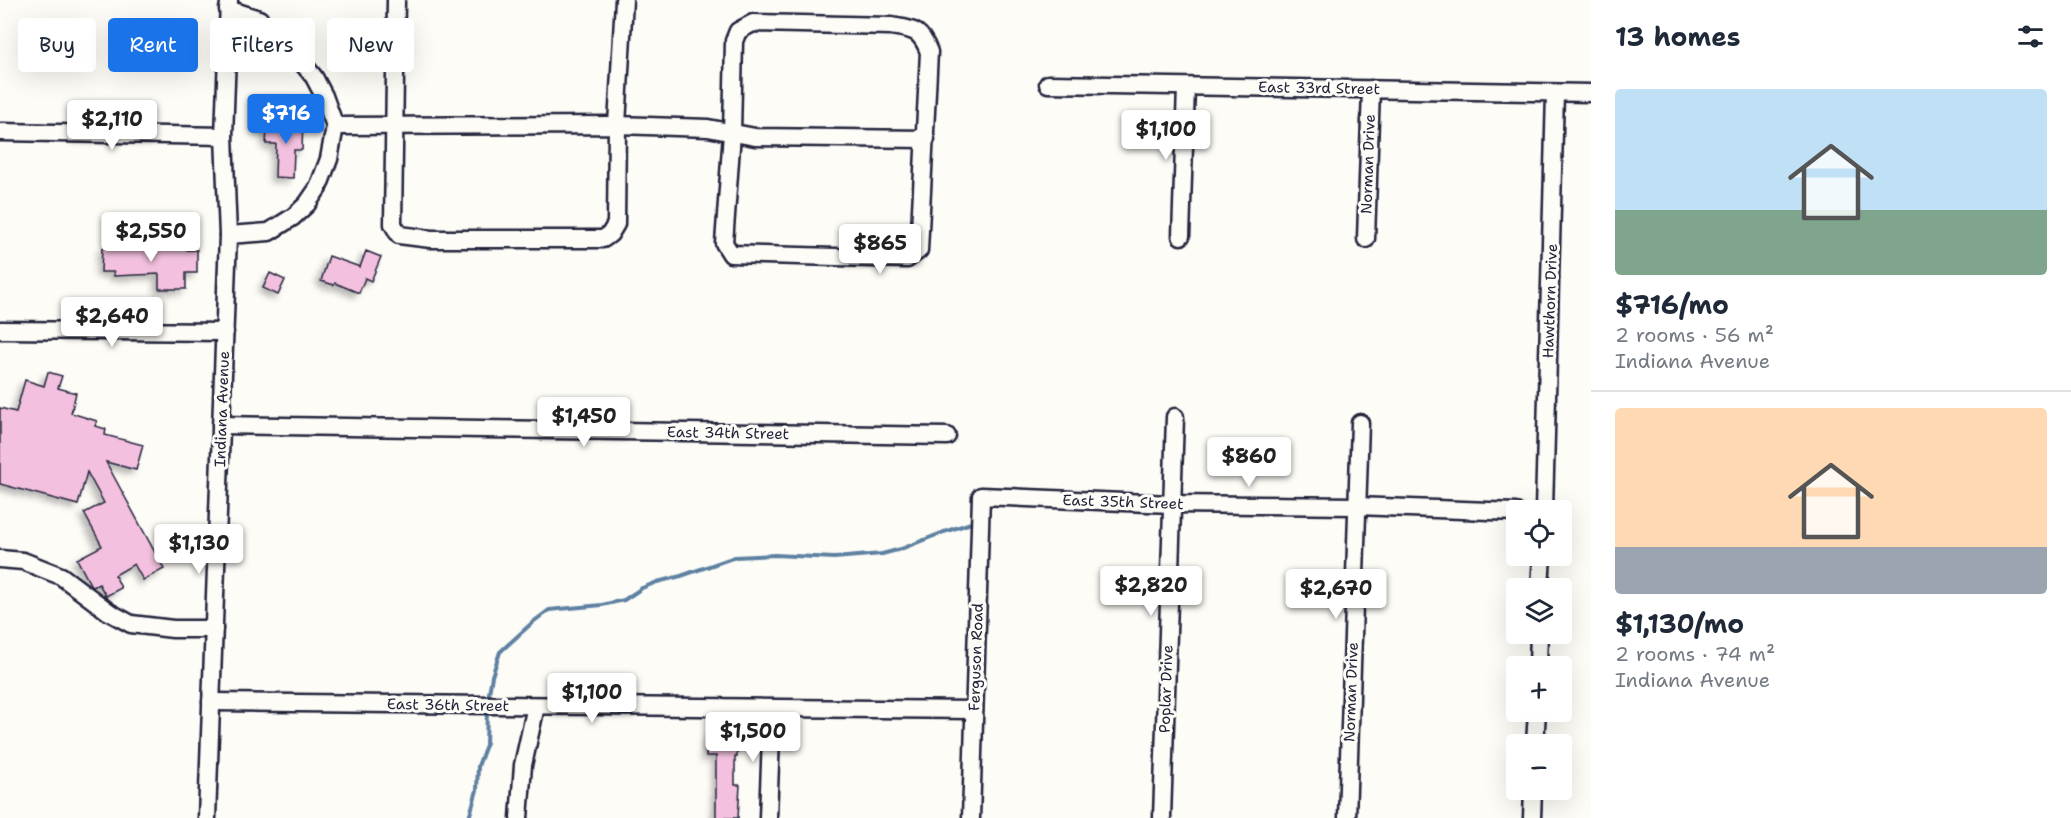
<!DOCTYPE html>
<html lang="en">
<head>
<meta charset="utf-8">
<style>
	:root { --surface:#fff; --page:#f6f6f7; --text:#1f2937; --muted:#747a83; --line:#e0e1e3; --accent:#1a73e8 }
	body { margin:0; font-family:"Shantell Sans",sans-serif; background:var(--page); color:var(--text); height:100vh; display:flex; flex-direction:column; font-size:22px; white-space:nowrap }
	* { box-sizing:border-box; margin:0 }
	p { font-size:20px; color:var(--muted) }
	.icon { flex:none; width:33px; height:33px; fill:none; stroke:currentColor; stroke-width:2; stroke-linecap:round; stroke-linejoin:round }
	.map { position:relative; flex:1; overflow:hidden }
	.drawer { display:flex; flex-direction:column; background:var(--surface); width:480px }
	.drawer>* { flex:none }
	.hud { position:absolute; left:18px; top:18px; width:570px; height:54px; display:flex; gap:12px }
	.buttons { position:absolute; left:1506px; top:500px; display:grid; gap:12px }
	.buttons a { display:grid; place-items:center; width:66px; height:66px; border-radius:6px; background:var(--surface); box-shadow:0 6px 24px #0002; font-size:30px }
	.price { position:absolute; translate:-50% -51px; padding:0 14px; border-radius:6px; background:#fff; color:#222; font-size:20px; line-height:39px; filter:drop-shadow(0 2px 3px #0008) }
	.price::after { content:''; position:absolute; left:50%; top:36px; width:18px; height:14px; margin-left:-9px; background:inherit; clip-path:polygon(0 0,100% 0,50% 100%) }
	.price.active { background:var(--accent); color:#fff }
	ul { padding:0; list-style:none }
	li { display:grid; align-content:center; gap:12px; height:318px; padding:0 24px }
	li+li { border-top:2px solid var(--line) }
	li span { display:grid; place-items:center; height:186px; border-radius:6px; color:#555 }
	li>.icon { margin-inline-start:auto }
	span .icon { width:108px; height:108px; fill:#fffc; stroke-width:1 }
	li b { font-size:26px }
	h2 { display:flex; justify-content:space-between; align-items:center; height:72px; padding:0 24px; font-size:26px }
	.chip { padding:0 21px; border-radius:6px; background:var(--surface); box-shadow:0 6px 24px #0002; font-size:21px; line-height:54px }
	.chip.active { background:var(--accent); color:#fff }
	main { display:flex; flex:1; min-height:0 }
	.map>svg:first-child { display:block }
</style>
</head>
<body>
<main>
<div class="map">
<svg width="1591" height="818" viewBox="0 0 1591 818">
	<defs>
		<filter id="shadow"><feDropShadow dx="-4.5" dy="4.5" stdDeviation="3" flood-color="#0004"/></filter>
	</defs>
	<rect width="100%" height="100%" fill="#fdfcf7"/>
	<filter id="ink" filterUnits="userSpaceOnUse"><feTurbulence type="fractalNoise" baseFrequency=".0167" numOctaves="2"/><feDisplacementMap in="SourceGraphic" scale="12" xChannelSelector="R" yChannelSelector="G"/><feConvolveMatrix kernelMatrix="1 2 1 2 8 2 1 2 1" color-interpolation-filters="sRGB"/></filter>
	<g filter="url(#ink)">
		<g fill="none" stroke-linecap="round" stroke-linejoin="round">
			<!-- stream -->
			<g stroke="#5e81a1" stroke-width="4">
				<path d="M488,699L492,676L500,652L533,622L549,610L602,605L624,600L642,588L657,582L681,576L735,557L775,555L834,558L882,554L901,549L944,532L974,522"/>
				<path d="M469,818L477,790L478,766L486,745L487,710"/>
			</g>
		</g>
		<!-- building -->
		<g fill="#f3c1df" stroke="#22223b" stroke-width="1.5" filter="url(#shadow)">
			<path d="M278,119L303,120L302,150H294L293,178L275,177L276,144H266L267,129L277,130Z"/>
			<path d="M116,238H129V245H137V249H164V245H187V250H197V273H186V289H159V274L114,276V272H101L102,248L116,249Z"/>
			<path d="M366,251L381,257L371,281L365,278L359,293L335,283L334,285L321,281L329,256L360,267Z"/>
			<path d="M270,273L285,280L278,295L263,288Z"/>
			<path d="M48,372L62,376L58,388L76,393L71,413L97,421L95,426L106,429L105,435L143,445L136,470L106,462L164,569L143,580L134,564L115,575L121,588L106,596L99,584L93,587L91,586L77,559L102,546L84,513L104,503L87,472L78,505L0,484V408L16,412L25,380L44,386Z"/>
			<path d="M711,731L744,732V745H737V757H735V785H740L738,818H716V756H706L707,738H710Z"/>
		</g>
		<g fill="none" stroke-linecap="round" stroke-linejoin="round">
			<defs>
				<g id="minor">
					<path d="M396,0L393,224L399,235L431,239H603L610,234L616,224L617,125L624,0"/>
					<path d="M753,23L891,26C914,30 920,29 929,52L919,250L907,259L731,254L724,243L732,133L734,41L738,31Z"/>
					<path d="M1048,84L1591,93"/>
					<path d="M335,126L617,125L708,128L755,137L926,139"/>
					<path d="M0,132L224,136"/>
					<path d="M228,235L269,232L293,217L307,204L318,188L329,159L335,126L324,96L314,77L300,60L259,19L228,9"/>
					<path d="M1181,236L1186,87"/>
					<path d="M1366,239L1371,89"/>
					<path d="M0,330L225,332"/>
					<path d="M221,425L947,436"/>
					<path d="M1544,510L1555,93"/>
					<path d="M0,559L23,561L61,576L109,612L131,624L173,629H214"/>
					<path d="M1540,588L1542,555"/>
					<path d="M1538,666L1539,633"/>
					<path d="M211,702L974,710"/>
					<path d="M1535,744L1537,711"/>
					<path d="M207,818L228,235L224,136L229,0"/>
					<path d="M519,818L523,765L536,706"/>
					<path d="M768,818L772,709"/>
					<path d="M971,818L981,496L1172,504L1356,506L1516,512"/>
					<path d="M1162,818L1175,417"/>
					<path d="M1347,818L1360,423"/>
					<path d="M1532,818L1533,789"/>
				</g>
			</defs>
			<!-- minor casing -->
			<use href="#minor" stroke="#22223b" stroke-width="21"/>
			<!-- minor -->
			<use href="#minor" stroke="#fdfcf7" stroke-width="16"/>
		</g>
	</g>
	<g text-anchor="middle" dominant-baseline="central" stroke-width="6" stroke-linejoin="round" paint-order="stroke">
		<!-- street labels -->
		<g font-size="15" fill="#22223b" stroke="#fdfcf7">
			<text transform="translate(1319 88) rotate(1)">East 33rd Street</text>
			<text transform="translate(1368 164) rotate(-88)">Norman Drive</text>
			<text transform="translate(1550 301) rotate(-88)">Hawthorn Drive</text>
			<text transform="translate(222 409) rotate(-88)">Indiana Avenue</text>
			<text transform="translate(728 433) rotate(1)">East 34th Street</text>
			<text transform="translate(1123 502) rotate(2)">East 35th Street</text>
			<text transform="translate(976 657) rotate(-88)">Ferguson Road</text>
			<text transform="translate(1166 689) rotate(-88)">Poplar Drive</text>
			<text transform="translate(1351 692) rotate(-88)">Norman Drive</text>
			<text transform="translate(448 705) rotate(1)">East 36th Street</text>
		</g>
	</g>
</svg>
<div class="buttons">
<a><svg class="icon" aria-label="locate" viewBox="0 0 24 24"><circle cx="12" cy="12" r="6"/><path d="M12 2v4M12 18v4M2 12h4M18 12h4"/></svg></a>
<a><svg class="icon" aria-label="layers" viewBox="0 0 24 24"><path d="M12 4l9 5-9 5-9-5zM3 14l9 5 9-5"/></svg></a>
<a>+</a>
<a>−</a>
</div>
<b class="price active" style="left:286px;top:145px">$716</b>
<b class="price" style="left:112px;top:151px">$2,110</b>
<b class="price" style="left:1166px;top:161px">$1,100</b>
<b class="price" style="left:151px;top:263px">$2,550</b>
<b class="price" style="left:880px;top:275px">$865</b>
<b class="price" style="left:112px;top:348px">$2,640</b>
<b class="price" style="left:584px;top:448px">$1,450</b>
<b class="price" style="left:1249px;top:488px">$860</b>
<b class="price" style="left:199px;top:575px">$1,130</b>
<b class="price" style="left:1151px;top:617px">$2,820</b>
<b class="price" style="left:1336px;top:620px">$2,670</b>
<b class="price" style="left:592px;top:724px">$1,100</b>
<b class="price" style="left:753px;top:763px">$1,500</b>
<div class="hud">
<a class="chip">Buy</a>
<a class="chip active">Rent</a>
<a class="chip">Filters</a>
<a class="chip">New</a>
</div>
</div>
<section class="drawer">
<h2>13 homes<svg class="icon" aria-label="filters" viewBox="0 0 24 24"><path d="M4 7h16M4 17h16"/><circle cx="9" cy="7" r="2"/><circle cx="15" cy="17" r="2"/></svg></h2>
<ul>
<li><span style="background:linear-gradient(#bfe0f5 65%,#7fa58c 0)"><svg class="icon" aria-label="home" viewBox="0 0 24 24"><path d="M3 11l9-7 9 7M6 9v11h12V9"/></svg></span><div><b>$716/mo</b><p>2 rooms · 56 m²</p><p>Indiana Avenue</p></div></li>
<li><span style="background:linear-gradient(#ffd9b3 75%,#9aa5b1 0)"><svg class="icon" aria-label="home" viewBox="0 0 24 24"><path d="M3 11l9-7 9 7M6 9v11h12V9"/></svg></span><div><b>$1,130/mo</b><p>2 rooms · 74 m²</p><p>Indiana Avenue</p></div></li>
</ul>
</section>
</main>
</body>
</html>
